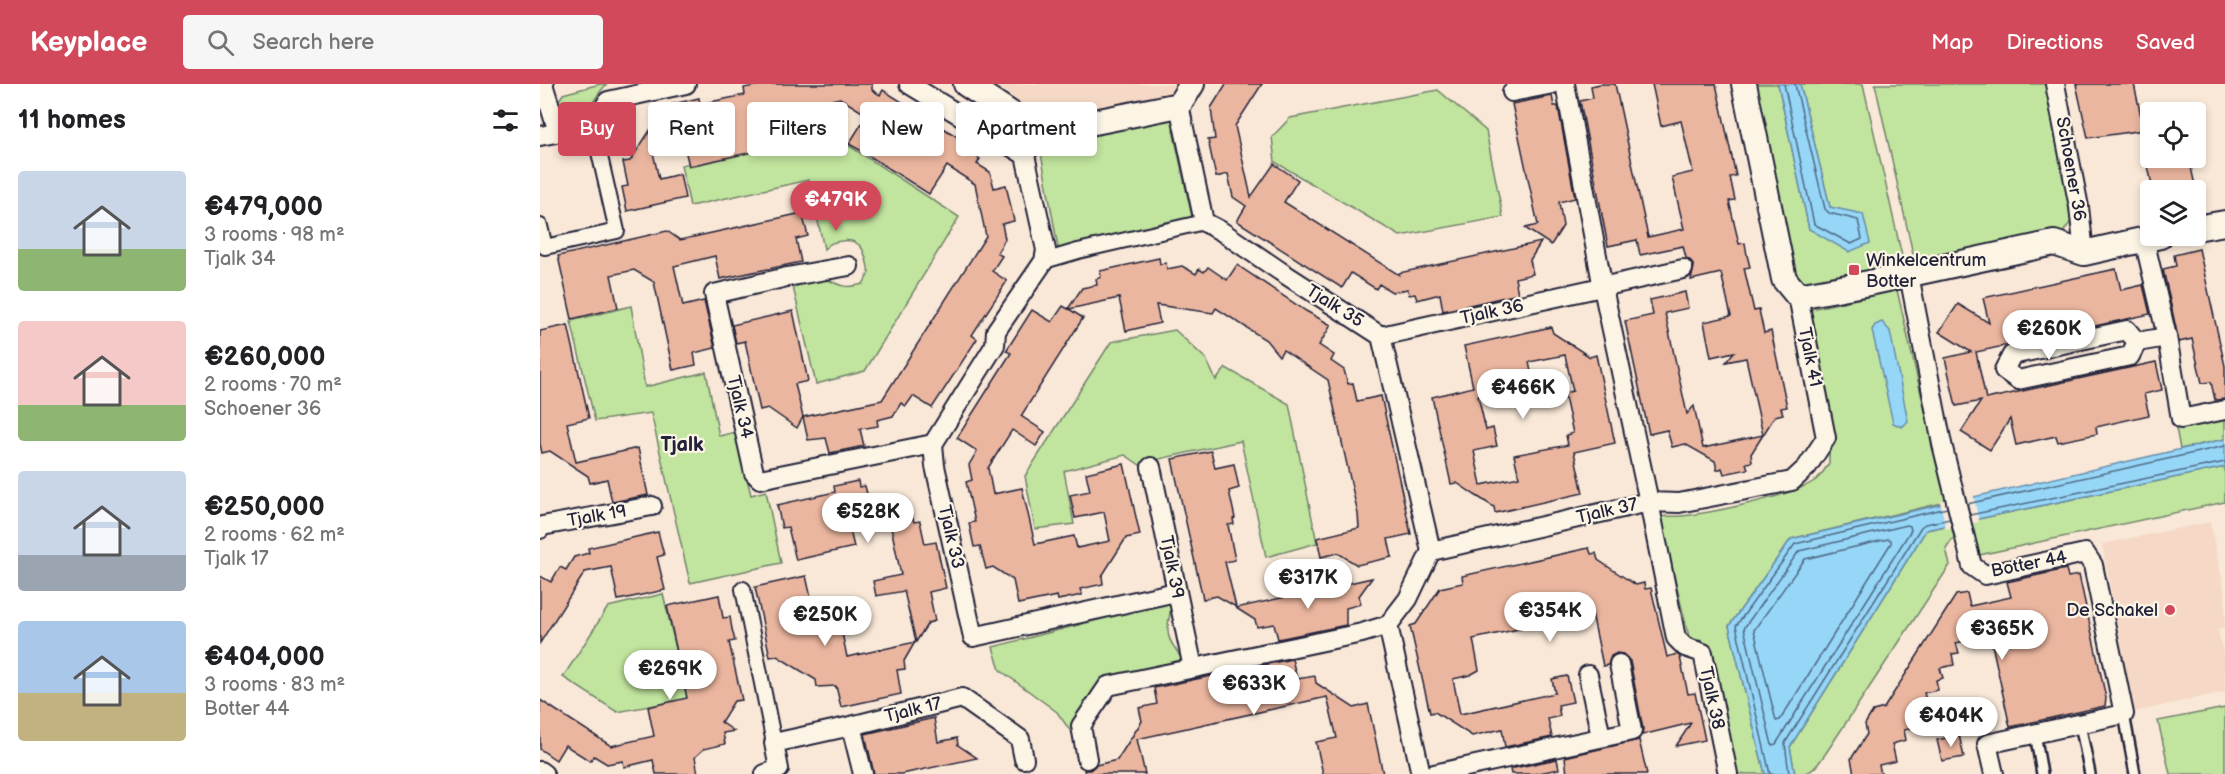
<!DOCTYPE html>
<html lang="en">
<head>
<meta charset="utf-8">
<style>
	:root { --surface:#fff; --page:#f6f6f6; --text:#202124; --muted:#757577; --accent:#d1495b }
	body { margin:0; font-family:"Balsamiq Sans",sans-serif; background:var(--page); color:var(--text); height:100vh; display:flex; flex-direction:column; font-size:22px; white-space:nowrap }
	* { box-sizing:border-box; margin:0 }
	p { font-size:20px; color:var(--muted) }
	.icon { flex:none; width:33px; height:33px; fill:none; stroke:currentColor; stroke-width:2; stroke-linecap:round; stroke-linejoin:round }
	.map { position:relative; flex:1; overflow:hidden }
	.sheet { display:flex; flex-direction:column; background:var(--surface); width:540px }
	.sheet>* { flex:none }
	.hud { position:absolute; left:18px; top:18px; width:570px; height:54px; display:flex; gap:12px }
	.buttons { position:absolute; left:1600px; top:18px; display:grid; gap:12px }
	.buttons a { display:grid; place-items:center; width:66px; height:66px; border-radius:6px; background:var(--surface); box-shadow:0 3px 9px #0003; font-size:30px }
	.price { position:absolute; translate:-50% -51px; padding:0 14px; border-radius:21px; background:#fff; color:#222; font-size:20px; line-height:39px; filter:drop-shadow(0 2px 3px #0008) }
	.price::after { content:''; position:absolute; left:50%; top:36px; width:18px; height:14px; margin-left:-9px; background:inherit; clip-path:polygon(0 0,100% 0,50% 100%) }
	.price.on { background:var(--accent); color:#fff }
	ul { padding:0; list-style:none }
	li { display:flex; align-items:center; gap:18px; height:150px; padding:0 18px }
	li span { display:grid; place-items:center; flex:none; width:168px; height:120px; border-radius:6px; color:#555 }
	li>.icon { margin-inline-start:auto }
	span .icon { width:72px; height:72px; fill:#fffc; stroke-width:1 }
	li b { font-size:26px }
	h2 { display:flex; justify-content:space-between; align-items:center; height:72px; padding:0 18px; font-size:26px }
	.chip { padding:0 21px; border-radius:6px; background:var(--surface); box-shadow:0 3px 9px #0003; font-size:21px; line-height:54px }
	.chip.on { background:var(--accent); color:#fff }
	header { display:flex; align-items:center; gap:36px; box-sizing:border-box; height:84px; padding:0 30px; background:var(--accent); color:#fff }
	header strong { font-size:28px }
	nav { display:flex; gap:33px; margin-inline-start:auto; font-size:21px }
	.search { width:420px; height:54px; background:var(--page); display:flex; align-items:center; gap:15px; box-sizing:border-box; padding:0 21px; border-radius:6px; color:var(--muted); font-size:22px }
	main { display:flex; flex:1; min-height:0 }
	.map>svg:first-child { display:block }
</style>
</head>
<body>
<header>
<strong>Keyplace</strong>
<div class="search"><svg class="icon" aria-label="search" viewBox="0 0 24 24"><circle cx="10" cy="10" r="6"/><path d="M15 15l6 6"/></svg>Search here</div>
<nav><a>Map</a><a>Directions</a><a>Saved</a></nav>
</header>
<main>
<section class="sheet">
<h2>11 homes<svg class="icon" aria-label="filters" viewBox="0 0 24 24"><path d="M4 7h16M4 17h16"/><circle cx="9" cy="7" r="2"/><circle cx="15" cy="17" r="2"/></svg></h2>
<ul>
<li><span style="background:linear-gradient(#c9d6e8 65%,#8fb573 0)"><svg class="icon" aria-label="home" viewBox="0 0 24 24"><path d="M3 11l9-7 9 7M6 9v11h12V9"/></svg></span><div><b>€479,000</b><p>3 rooms · 98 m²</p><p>Tjalk 34</p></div></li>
<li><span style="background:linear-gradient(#f6c9c9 70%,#8fb573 0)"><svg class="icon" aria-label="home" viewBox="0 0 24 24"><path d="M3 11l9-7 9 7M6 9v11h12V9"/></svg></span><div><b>€260,000</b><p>2 rooms · 70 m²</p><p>Schoener 36</p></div></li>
<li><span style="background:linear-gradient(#c9d6e8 70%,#9aa5b1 0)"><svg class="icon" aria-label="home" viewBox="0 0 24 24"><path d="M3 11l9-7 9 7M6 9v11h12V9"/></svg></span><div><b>€250,000</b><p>2 rooms · 62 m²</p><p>Tjalk 17</p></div></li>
<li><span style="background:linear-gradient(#a9c7e8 60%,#c2b280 0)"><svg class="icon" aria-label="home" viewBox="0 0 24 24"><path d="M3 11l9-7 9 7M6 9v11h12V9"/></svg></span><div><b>€404,000</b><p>3 rooms · 83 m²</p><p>Botter 44</p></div></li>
</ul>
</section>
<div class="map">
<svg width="1685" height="690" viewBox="0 0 1685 690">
	<rect width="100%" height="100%" fill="#f9e8d7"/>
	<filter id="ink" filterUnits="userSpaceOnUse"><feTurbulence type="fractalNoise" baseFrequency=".0167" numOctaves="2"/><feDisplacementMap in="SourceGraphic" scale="12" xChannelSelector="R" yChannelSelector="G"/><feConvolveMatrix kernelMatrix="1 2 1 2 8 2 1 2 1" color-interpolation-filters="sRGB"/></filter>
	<g filter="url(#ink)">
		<!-- built -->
		<g fill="#f5d9c6">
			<path d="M453,0H638L632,9L506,36Z"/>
			<path d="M1670,438L1685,509V542L1678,545L1685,577V608L1594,628L1562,460Z"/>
		</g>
		<!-- green -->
		<g fill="#c1e49e" stroke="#72836c" stroke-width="1.5">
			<path d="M60,0H67C55,11 50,27 38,36C26,35 21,30 18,18L23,10Z"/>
			<path d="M1206,0H1238L1269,145L1290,123L1260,0H1323L1364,181L1252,204Z"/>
			<path d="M1335,0H1508L1535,132L1522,150L1375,179Z"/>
			<path d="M898,6L946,47L963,133L860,152L735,78L732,53L750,34Z"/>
			<path d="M643,23L633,46L654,142L519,169L499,58Z"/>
			<path d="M291,50L419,133L325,287L276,300L253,203L285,194C299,202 307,205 323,200L329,189C326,171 323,153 301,157C293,158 290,159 284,165L269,96L150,122L141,81Z"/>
			<path d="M1357,206L1406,418L1251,455L1189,542L1225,690H1197L1162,556L1150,557L1120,436L1125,432C1151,435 1253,412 1274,397C1281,393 1285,385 1289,379V370L1258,228Z"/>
			<path d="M91,222L105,303L166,288L179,352L196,348L211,411L226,407L241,479L150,499L111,329L55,337L31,237Z"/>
			<path d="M635,246L666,275L676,296L686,284L749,320L777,459L726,473L701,357L619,375V381H600L585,371L524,387L534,440L495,445L485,392L571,258Z"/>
			<path d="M1685,328V355L1640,365L1635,339Z"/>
			<path d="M1685,383V418L1439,471L1429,437Z"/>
			<path d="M1411,441L1414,453L1406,465L1410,481L1286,669C1276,682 1274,690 1255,690L1250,663L1386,446Z"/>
			<path d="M123,510L148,615L77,628L23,593L68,523Z"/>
			<path d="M631,517C632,527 627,537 628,547C628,561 642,568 643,582L566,603L539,659L517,628L460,586L453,563Z"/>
			<path d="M1685,624V690H1630L1618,637Z"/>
		</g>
		<!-- water -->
		<g fill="#96d6f7" stroke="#688eac" stroke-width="1.5">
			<path d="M1238,0H1260L1290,123L1323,130L1330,159L1309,168L1269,145Z"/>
			<path d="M1342,238L1350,247L1368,337L1362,343L1353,339L1332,246L1335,241Z"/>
			<path d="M1685,355V383L1386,446L1250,663L1255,690H1225L1189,542L1251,455Z"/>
		</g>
		<!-- pier -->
		<path fill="#f9e8d7" d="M1433,409L1439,438L1406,445L1400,417Z"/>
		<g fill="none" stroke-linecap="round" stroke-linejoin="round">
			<!-- shore -->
			<g stroke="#506a86" stroke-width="1.5">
				<path d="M1244,0L1274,140L1311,160L1322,155L1318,136L1289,129L1285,125L1255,0"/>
				<path d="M1427,420L1685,362"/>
				<path d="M1430,431L1685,378"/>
				<path d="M1367,441L1370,442L1371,446L1236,660L1232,661L1204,544L1259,467Z"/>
				<path d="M1348,455L1351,456V459L1240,636L1236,637L1214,546L1265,475Z"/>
				<path d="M1230,690L1196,542L1255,460L1407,424"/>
				<path d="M1249,690L1245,659L1381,443L1385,440L1410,435"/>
			</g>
		</g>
		<!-- building -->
		<g fill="#ebb69f" stroke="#22223b" stroke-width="1.5" fill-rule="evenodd">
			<path d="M224,0H332V6L340,11L343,6L424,57L420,62L440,75L437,80L450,88L454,104L466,101L474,137L462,140L465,155L457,169L462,172L452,187L467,197L432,251L437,255L392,324L373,312L366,322L361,319L353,332L337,336L338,342L320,345L324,362L290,369L286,354L268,356L263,333L257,344L228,324L220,326L205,257L196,259L192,241L253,227L268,297L255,300L263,333L342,316L446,152L435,100L407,82L389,110L320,66L309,60L327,31L300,14L269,21L276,54L149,82L143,57L112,64L119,95L140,90L145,114L87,127L82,103L88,102L83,78L90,77L115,39L112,25L159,14L160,20L205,11L204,4Z"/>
			<path d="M686,0H722L695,42L711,113L734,80L758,96L744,118L859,191V189L1001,158L990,176L993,190L975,194L978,210L903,227L900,210L877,216L875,210L869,211L868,205L852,208L839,200L836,205L811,189L802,204L697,137L706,122L693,113L688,90L676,93L668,56L675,55L671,24Z"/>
			<path d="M1060,0H1075L1108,153L1144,145L1132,93L1153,88L1141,37L1121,42L1112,0H1176L1196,92L1190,93L1195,116L1189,117L1199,160L1205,159L1207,171L1210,183L1204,184L1214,227L1219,226L1224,249L1231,247L1247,323L1241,324L1243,330L1235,332L1211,370L1212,378L1206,379L1208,385L1184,390L1182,384L1177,386L1175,377L1145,360L1132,363L1127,346L1109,350L1085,237L1113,231L1110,216L1145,208L1148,224L1125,229L1147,330L1154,322L1163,364L1223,351L1206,274L1186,278L1194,268L1171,273L1164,238L1191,232L1181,189L1151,196L1154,183L1151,177L1146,174L1143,162L1100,171L1097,156L1068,162L1040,17L1053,14L1051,2Z"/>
			<path d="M1536,0H1594L1604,46L1548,54Z"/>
			<path d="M1012,12L1014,22H1018L1035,114L1019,118L1023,142L1011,161L985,144L998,141L972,20Z"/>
			<path d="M1623,74H1649L1656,106H1613L1607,77Z"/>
			<path d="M262,129L268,152L256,155L261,178L180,195L175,172L134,182L143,222L164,217L175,264L154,269L156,281L133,286L114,198L94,186L71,191L78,224L32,235L18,172L127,147L140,156Z"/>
			<path d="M1659,165L1685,282V315L1675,316L1671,298L1662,299L1652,255L1639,258L1623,185L1636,182L1634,171Z"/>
			<path d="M619,174L620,180L626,179L627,185L642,182L656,190L659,185L664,188L668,183L687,196L697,181L766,227L791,241L779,261L794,271L791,277L804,286L808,300L813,299L817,317L841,312L871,450L848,455L852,473L817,481L798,469L781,473L777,454L819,444L818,430L788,296L743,266L739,272L726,256L676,224L673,229L616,221L620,239L586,247L579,214L529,225L543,234L481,332L505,348L496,362L472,346L448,384L453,410L482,404L495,460L534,452L537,464L570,457L564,428L535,434L530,411L550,407L546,389L584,380L600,451L586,454L562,492L563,500L540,505L542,511L518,516L517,512L478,520L473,496L453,483L446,485L440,462L434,463L429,439L435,438L426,398L432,396L429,381L437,367L417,354L471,269L466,267L492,226L512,238L523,222L528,225L542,204L557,201L556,195L561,193L560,187Z"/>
			<path d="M1576,185L1581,206L1603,201L1610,230L1436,268L1446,315L1616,278L1622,306L1604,310L1609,331L1556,343L1557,350L1518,358L1516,352L1476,361L1470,335L1450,366L1421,348L1441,317L1416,322L1405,274L1431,268L1399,248L1418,220L1449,239L1443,214Z"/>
			<path d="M28,241L49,334L27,339L36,378L98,364L108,411L72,418L67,395L50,399L48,392L10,367L2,369L0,360V247Z"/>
			<path d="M1011,243L1013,249L1050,273L1056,271L1075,359L1034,368L1043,409L955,429L954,423L935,411L917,399L911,400L892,313L933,303L924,262ZM1025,271L1033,307L1024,309L1033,349L1026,351L1028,361L974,371L979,393L941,401L934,367L957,362L953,344L946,346L938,312L959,308L956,295L991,288L989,278Z"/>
			<path d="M671,367L675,384L694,380L699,404L689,407L695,434L693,435L694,440L688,441L695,476L685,478L696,523L677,512L663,515L632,375Z"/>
			<path d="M318,397L319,403L325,402L327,410L364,434L372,432L374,438L380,437L385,460L396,458L406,504L389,508L395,537L388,539L376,558L364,507L336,512L333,497L361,491L348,429L308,438L314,463L256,476L248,443L242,444L237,421L295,408L294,402Z"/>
			<path d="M118,448L124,471L117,473L125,506L78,516L71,483L45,488L0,559V492L11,498L20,483L26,486L34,473L49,469L48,464Z"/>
			<path d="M1049,464L1051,470L1056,469L1058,476L1079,490L1096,501L1104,499L1105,505L1111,504L1127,573L1137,570L1140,573L1148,610L1155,609L1165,656L1136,662L1151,639L1102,651L1103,645L1090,577L1083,570L1077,569L1071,572L1068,581L1063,582L1052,529L933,555L939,586L930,591L913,595L920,630L1015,609L1012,595L1027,592L1033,618L1018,621L1020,632L1008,635L1012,653L965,663L962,645L932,652L895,628L890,629L870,542L876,540L900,504L923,499L922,492Z"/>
			<path d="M1526,485L1528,493L1539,491L1566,614L1565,622L1470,643L1450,551L1416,559L1419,569L1412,570L1414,581L1400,584L1403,594L1396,596L1398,606L1384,609L1387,619L1380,621L1384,642L1364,646L1366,656L1352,660L1356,677L1339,681L1341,690H1314L1311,675L1327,650L1325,640L1333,627L1344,624L1416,511L1427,509L1430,522L1471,513L1467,498Z"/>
			<path d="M266,492L279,549L301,544L307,573L375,558L364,577L365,585L357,586L361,610L301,623L296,602L277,603L276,596L237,572L230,573L215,503Z"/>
			<path d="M832,494L819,512L821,520L806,524V541L738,555L734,540L717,543L715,536L696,524Z"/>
			<path d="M179,511L183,534L190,533L192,545L195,557L189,558L202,616L194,617L181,638L194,647L183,649L185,660L164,665L155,673L158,690H116L113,676L84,683L83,677L67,680L54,672L50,677L25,661L16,676L0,665V616L71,662L114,652L108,623L147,614L127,522Z"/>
			<path d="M752,575L757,595L775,592L776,599L814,624L828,620L843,690H783L776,658L797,654L787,613L597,655L605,690H545L544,686H550L556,681L577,676L602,637L599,624L617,620L614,604Z"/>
			<path d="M394,634L398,658L417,654L418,661L437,674L362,690H334L325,650Z"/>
			<path d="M1419,651L1424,673L1402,677L1397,656Z"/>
			<path d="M1099,656L1107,690H1027L1025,673Z"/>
			<path d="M1017,675L1019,685L994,690H971L970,685Z"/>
		</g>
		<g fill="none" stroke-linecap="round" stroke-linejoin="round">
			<defs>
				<g id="service">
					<path d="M1584,630L1595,690"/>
					<path d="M1540,640L1550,690"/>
					<path d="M1495,649L1502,690"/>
				</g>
				<g id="pedestrian">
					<path d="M0,142L5,163L77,147L53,42"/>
					<path d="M504,177L538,167L664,138"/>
					<path d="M203,505L234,659"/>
				</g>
				<g id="minor">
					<path d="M3,0L18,48"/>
					<path d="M369,0L485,71"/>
					<path d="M1025,0L1063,204L1109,418L1139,419L1252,397L1267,383L1286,354L1258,212"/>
					<path d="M1515,0L1539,123L1544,169"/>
					<path d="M972,8L1013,0"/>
					<path d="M639,21L664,138L681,147L740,187L841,252L891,467"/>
					<path d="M500,49L485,71L506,166L504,177L456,247L455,261L393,360L395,382L433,553L636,508"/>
					<path d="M0,52L53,42L68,17L146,0"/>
					<path d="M309,182L247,193L174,210L214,389L220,395L393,360"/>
					<path d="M1369,191L1402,360L1432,482L1445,491L1545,469L1553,481L1584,630L1447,660L1454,690"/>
					<path d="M841,252L1143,185"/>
					<path d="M1627,253L1641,335L1685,326"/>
					<path d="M1597,258L1587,246L1472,271L1464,286L1478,296L1590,272L1597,258L1627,253L1604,155"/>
					<path d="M611,383L653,584"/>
					<path d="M0,445L2,442L112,422"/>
					<path d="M891,467L1109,418L1136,554L1145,563L1163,569L1188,690"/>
					<path d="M848,541L881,690"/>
					<path d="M1048,591L1061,653"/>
					<path d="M311,642L323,690"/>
					<path d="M547,675L541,642L568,602L822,549L848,541L868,515L891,467"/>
					<path d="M0,687L4,690"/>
					<path d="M225,690L239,685L234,659L311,642L422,614L480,655L484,675"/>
					<path d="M894,690L1092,647L1079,580"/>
				</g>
				<g id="tertiary">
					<path d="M0,0H1"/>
					<path d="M426,0L500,49L639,21L652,0"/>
					<path d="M1204,0L1244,195L1258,212L1329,199L1514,159L1544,169L1620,152"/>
					<path d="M1656,144L1685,139"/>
				</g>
			</defs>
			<!-- service casing -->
			<use href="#service" stroke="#22223b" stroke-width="14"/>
			<!-- pedestrian casing -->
			<use href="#pedestrian" stroke="#22223b" stroke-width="18"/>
			<!-- minor casing -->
			<use href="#minor" stroke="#22223b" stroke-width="22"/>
			<!-- tertiary casing -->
			<use href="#tertiary" stroke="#22223b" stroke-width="28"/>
			<!-- service -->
			<use href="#service" stroke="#fcf5e5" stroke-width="9"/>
			<!-- pedestrian -->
			<use href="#pedestrian" stroke="#fcf5e5" stroke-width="14"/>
			<!-- minor -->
			<use href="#minor" stroke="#fcf5e5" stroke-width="18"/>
			<!-- tertiary -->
			<use href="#tertiary" stroke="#fcf5e5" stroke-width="24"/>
		</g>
	</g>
	<!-- markers -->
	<g fill="#d1495b" stroke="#fcf5e5" stroke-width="2">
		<rect x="1308" y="180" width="12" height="12" rx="3"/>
		<circle cx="1630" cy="526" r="6"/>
	</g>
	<g text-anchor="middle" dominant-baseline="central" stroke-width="4.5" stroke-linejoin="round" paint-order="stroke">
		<!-- street labels -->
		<g font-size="18" fill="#22223b" stroke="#fcf5e5">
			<text transform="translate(1531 85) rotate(80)">Schoener 36</text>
			<text transform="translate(795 222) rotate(32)">Tjalk 35</text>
			<text transform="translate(952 228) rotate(-12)">Tjalk 36</text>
			<text transform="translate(1270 273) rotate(79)">Tjalk 41</text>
			<text transform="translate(200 323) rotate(77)">Tjalk 34</text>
			<text transform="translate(1067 427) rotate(-13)">Tjalk 37</text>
			<text transform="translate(57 432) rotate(-10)">Tjalk 19</text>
			<text transform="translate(411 453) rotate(77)">Tjalk 33</text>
			<text transform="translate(1489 480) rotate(-11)">Botter 44</text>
			<text transform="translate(632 483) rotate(79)">Tjalk 39</text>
			<text transform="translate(1172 614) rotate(78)">Tjalk 38</text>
			<text transform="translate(373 626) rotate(-14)">Tjalk 17</text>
		</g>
		<!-- poi labels -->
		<g font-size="18" fill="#22223b" stroke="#fcf5e5" text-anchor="start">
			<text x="1326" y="176">Winkelcentrum<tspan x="1326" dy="21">Botter</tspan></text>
			<text x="1618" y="526" text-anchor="end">De Schakel</text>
		</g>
		<!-- neighbourhood labels -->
		<g font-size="20" font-weight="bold" fill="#22223b" stroke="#fcf5e5">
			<text x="142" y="361">Tjalk</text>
		</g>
	</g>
</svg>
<div class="buttons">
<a><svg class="icon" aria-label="locate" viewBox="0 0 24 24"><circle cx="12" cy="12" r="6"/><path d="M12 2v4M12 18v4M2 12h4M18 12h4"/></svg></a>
<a><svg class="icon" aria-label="layers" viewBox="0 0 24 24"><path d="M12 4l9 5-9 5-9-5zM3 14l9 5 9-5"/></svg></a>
</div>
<b class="price on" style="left:296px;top:148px">€479K</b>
<b class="price" style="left:1509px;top:277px">€260K</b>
<b class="price" style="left:983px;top:336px">€466K</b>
<b class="price" style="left:328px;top:460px">€528K</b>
<b class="price" style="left:768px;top:526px">€317K</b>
<b class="price" style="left:1010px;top:559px">€354K</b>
<b class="price" style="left:285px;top:563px">€250K</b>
<b class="price" style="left:1462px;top:577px">€365K</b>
<b class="price" style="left:130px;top:617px">€269K</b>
<b class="price" style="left:714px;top:632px">€633K</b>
<b class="price" style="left:1411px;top:664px">€404K</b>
<div class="hud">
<a class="chip on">Buy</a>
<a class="chip">Rent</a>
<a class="chip">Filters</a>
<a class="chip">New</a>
<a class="chip">Apartment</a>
</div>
</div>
</main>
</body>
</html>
